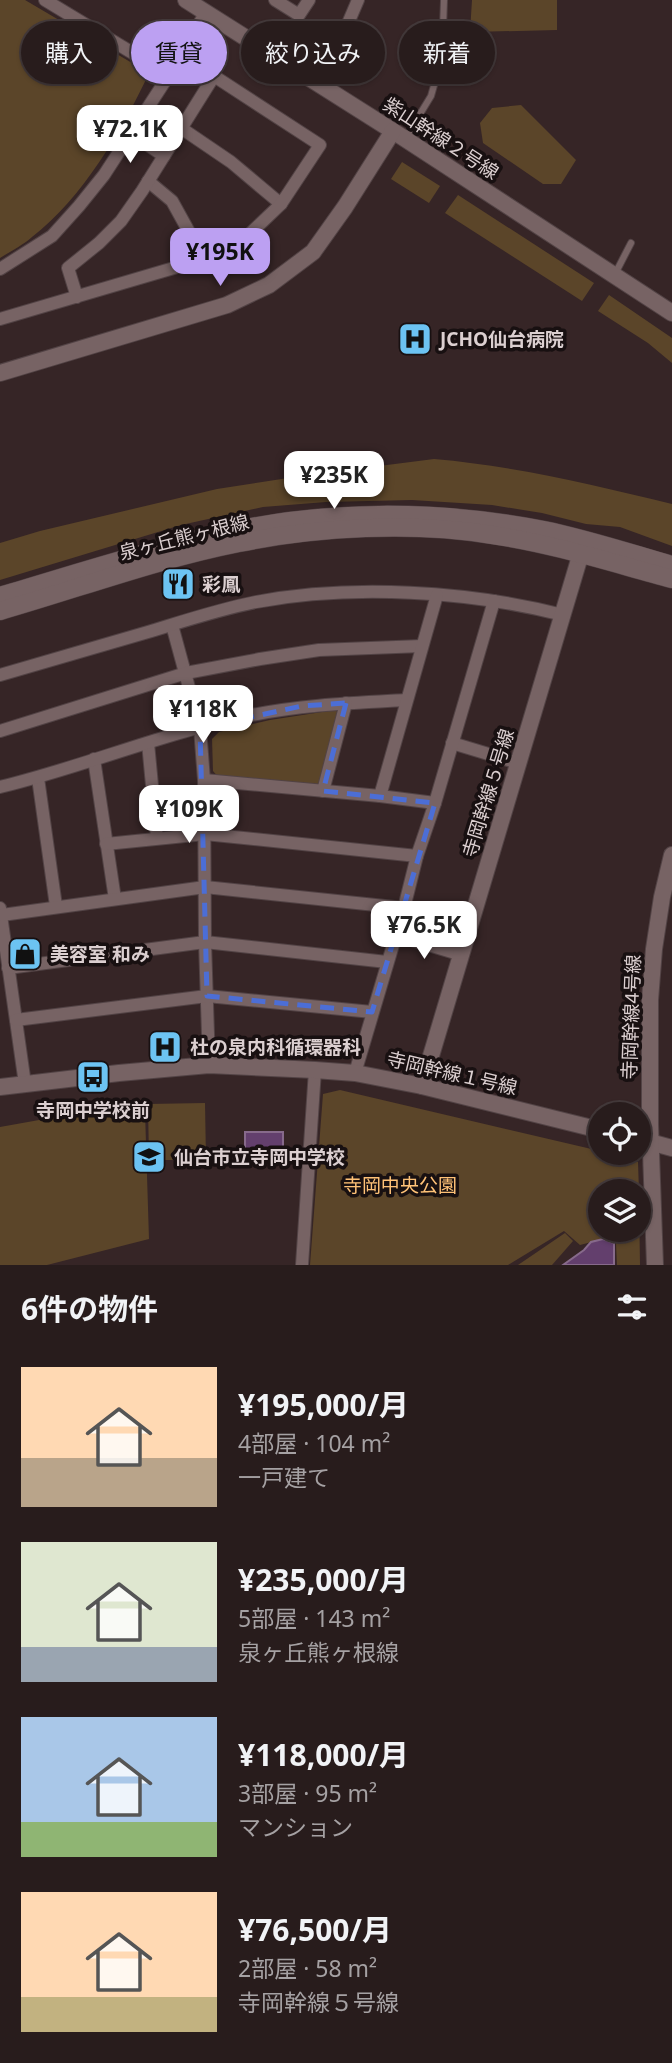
<!DOCTYPE html>
<html lang="ja">
<head>
<meta charset="utf-8">
<style>
	:root { --surface:#281c1c; --page:#342929; --text:#f1f3f6; --muted:#a5a1a3; --line:#443a3b; --accent:#bca0f2 }
	body { margin:0; font-family:"Noto Sans","Noto Sans JP",sans-serif; background:var(--page); color:var(--text); height:100vh; display:flex; flex-direction:column; font-size:26px; white-space:nowrap }
	* { box-sizing:border-box; margin:0 }
	p { font-size:23px; color:var(--muted) }
	.icon { flex:none; width:38px; height:38px; fill:none; stroke:currentColor; stroke-width:2; stroke-linecap:round; stroke-linejoin:round }
	.map { position:relative; height:1265px; overflow:hidden }
	.details { display:flex; flex-direction:column; background:var(--surface); flex:1 }
	.details>* { flex:none }
	.guide { position:absolute; left:21px; top:21px; width:630px; height:63px; display:flex; gap:14px }
	.buttons { position:absolute; left:588px; top:1102px; display:grid; gap:14px }
	.buttons a { display:grid; place-items:center; width:63px; height:63px; border-radius:50%; background:var(--surface); box-shadow:0 2px 5px #0004,0 0 0 2px var(--line); font-size:35px }
	.price { position:absolute; translate:-50% -60px; padding:0 16px; border-radius:14px; background:#fff; color:#222; font-size:23px; line-height:46px; filter:drop-shadow(0 2px 4px #0008) }
	.price::after { content:''; position:absolute; left:50%; top:42px; width:21px; height:16px; margin-left:-10px; background:inherit; clip-path:polygon(0 0,100% 0,50% 100%) }
	.price.active { background:var(--accent); color:#111 }
	ul { padding:0; list-style:none }
	li { display:flex; align-items:center; gap:21px; height:175px; padding:0 21px }
	li span { display:grid; place-items:center; flex:none; width:196px; height:140px; border-radius:0px; color:#555 }
	li>.icon { margin-inline-start:auto }
	span .icon { width:84px; height:84px; fill:#fffc; stroke-width:1 }
	li b { font-size:30px }
	h2 { display:flex; justify-content:space-between; align-items:center; height:84px; padding:0 21px; font-size:30px }
	.pill { padding:0 24px; border-radius:32px; background:var(--surface); box-shadow:0 2px 5px #0004,0 0 0 2px var(--line); font-size:24px; line-height:63px }
	.pill.active { background:var(--accent); color:#111 }
	.map>svg:first-child { display:block }
</style>
</head>
<body>
<div class="map">
<svg width="672" height="1265" viewBox="0 0 672 1265">
	<rect width="100%" height="100%" fill="#362526"/>
	<!-- green -->
	<g fill="#5b4529">
		<path d="M0,0H25L149,73C123,129 82,199 32,237C23,245 11,251 0,258Z"/>
		<path d="M472,0H557V30L470,32Z"/>
		<path d="M521,105L576,160L561,184H543L483,143L480,123L492,108Z"/>
		<path d="M402,162L440,186L429,203L391,179Z"/>
		<path d="M458,195L594,283L582,301L445,213Z"/>
		<path d="M609,295L672,338V363L648,343L598,311Z"/>
		<path d="M434,459C515,466 594,485 672,504V546L620,527L586,524L542,513L492,505L412,500L326,502L263,507L181,525L0,580V543L40,531L217,489L301,476Z"/>
		<path d="M335,710L339,713L322,784L317,787L219,778L213,771L212,739L219,732L270,720Z"/>
		<path d="M340,1090L600,1151V1153H611L638,1162L639,1192H600V1230H639V1202L640,1265H617L616,1243L603,1239L580,1245L564,1231L508,1265H310L323,1094Z"/>
		<path d="M134,1103L145,1112L149,1239L47,1265H0V1127Z"/>
		<path d="M205,1103L206,1160H149L148,1104Z"/>
		<path d="M565,1233L573,1241L552,1265H518Z"/>
	</g>
	<!-- water -->
	<g fill="#633f6d" stroke="#876a8b" stroke-width="2">
		<rect x="245" y="1132" width="38" height="24"/>
		<path d="M603,1239L614,1243V1265H563L584,1250L591,1242Z"/>
	</g>
	<g fill="none" stroke-linecap="round" stroke-linejoin="round">
		<defs>
			<g id="service">
				<path d="M406,137L431,96L442,57L444,0"/>
				<path d="M615,274L631,243"/>
			</g>
			<g id="minor">
				<path d="M45,0L169,75"/>
				<path d="M275,0L299,15L309,0"/>
				<path d="M314,80L346,28L358,0"/>
				<path d="M181,128L231,162L281,204"/>
				<path d="M130,133L164,156"/>
				<path d="M148,181L172,201L188,230L201,260"/>
				<path d="M0,269L52,236L79,206L104,175L169,75L206,12"/>
				<path d="M0,319L201,260L239,244L281,204L320,145L214,76L142,191L121,221L99,243L68,268L77,297"/>
				<path d="M172,625L200,728L204,780L205,942L209,1065"/>
				<path d="M0,675C49,661 99,646 148,632C184,621 220,609 256,602C352,584 469,591 563,615"/>
				<path d="M0,731L186,673L260,659L319,650L422,646"/>
				<path d="M148,743L157,838"/>
				<path d="M452,743L518,763"/>
				<path d="M94,759L115,899"/>
				<path d="M38,778L56,906"/>
				<path d="M204,780L380,796L435,803"/>
				<path d="M0,787C83,767 163,733 247,716C300,705 352,703 406,700"/>
				<path d="M323,791L346,703"/>
				<path d="M380,796L437,595"/>
				<path d="M106,844L205,834L417,856"/>
				<path d="M0,908L25,1084"/>
				<path d="M2,915L205,887L404,908"/>
				<path d="M395,935L462,955"/>
				<path d="M8,968L205,942L387,962"/>
				<path d="M16,1020L207,996L372,1012"/>
				<path d="M355,1073L404,908L417,856L435,803L494,601"/>
				<path d="M302,1265L315,1070"/>
			</g>
			<g id="tertiary">
				<path d="M186,0L393,131L672,313"/>
				<path d="M0,373L227,305L269,285L313,252L345,207L393,131"/>
				<path d="M422,1086L581,553"/>
				<path d="M0,1087L119,1073L209,1065L315,1070L355,1073L422,1086L600,1130"/>
				<path d="M639,1139L672,1148"/>
				<path d="M655,1265L650,1124V1000L654,949L662,897L672,855"/>
			</g>
			<g id="secondary">
				<path d="M0,596C71,575 142,552 214,535C321,509 436,509 544,530C588,539 630,553 672,565"/>
				<path d="M0,611C80,588 158,559 239,543C318,527 413,522 492,535C554,544 612,563 672,579"/>
			</g>
		</defs>
		<!-- service casing -->
		<use href="#service" stroke="#524345" stroke-width="8"/>
		<!-- minor casing -->
		<use href="#minor" stroke="#524345" stroke-width="14"/>
		<!-- tertiary casing -->
		<use href="#tertiary" stroke="#524345" stroke-width="18"/>
		<!-- secondary casing -->
		<use href="#secondary" stroke="#524345" stroke-width="19"/>
		<!-- service -->
		<use href="#service" stroke="#776364" stroke-width="6"/>
		<!-- minor -->
		<use href="#minor" stroke="#776364" stroke-width="12"/>
		<!-- tertiary -->
		<use href="#tertiary" stroke="#776364" stroke-width="16"/>
		<!-- secondary -->
		<use href="#secondary" stroke="#776364" stroke-width="18"/>
	</g>
	<!-- marked area -->
	<path fill="none" stroke="#4c6ed6" stroke-width="5" stroke-dasharray="14 9" stroke-linejoin="round" d="M346,703L323,791L435,803L372,1012L207,996L200,728L302,706Z"/>
	<!-- icons -->
	<defs>
		<symbol id="hospital-square" viewBox="-11 -11 22 22"><rect x="-9" y="-9" width="18" height="18" rx="4" fill="#6cc3f2" stroke="#181011"/><path d="M-5-5h3v3.5h4V-5h3V5h-3V1.5h-4V5h-3Z" fill="#111"/></symbol>
		<symbol id="restaurant-square" viewBox="-11 -11 22 22"><rect x="-9" y="-9" width="18" height="18" rx="4" fill="#6cc3f2" stroke="#181011"/><path d="M-5-6h1v4h1v-4h1v4h1v-4h1v5L-1.5 .5V6h-2V.5L-5-1ZM5-6V6H3V1.5H1.5Q1.5-4 5-6Z" fill="#111"/></symbol>
		<symbol id="shop-square" viewBox="-11 -11 22 22"><rect x="-9" y="-9" width="18" height="18" rx="4" fill="#6cc3f2" stroke="#181011"/><path d="M-5-2.5h2.3a2.7 3.5 0 0 1 5.4 0H5L5.5 6h-11ZM-1.5-2.5h3a1.5 2.3 0 0 0-3 0Z" fill="#111"/></symbol>
		<symbol id="bus-square" viewBox="-11 -11 22 22"><rect x="-9" y="-9" width="18" height="18" rx="4" fill="#6cc3f2" stroke="#181011"/><path d="M-5-6H5V4H4V6H2V4H-2V6H-4V4H-5ZM-3.5-4V0h7V-4ZM-3.5 1.2v1.5H-2V1.2ZM2 1.2v1.5H3.5V1.2Z" fill="#111"/></symbol>
		<symbol id="school-square" viewBox="-11 -11 22 22"><rect x="-9" y="-9" width="18" height="18" rx="4" fill="#6cc3f2" stroke="#181011"/><path d="M0-5L7-2L0 1L-7-2ZM-4 1L0 2.5L4 1V4Q0 6-4 4Z" fill="#111"/></symbol>
	</defs>
	<g fill-rule="evenodd">
		<use href="#hospital-square" x="396" y="320" width="38" height="38"/>
		<use href="#restaurant-square" x="159" y="565" width="38" height="38"/>
		<use href="#shop-square" x="6" y="935" width="38" height="38"/>
		<use href="#hospital-square" x="146" y="1028" width="38" height="38"/>
		<use href="#bus-square" x="74" y="1058" width="38" height="38"/>
		<use href="#school-square" x="130" y="1138" width="38" height="38"/>
	</g>
	<g text-anchor="middle" dominant-baseline="central" stroke-width="7" stroke-linejoin="round" paint-order="stroke">
		<!-- street labels -->
		<g font-size="19" fill="#dbcfd0" stroke="#181011">
			<text transform="translate(441 138) rotate(33)">紫山幹線２号線</text>
			<text transform="translate(184 537) rotate(-14)">泉ヶ丘熊ヶ根線</text>
			<text transform="translate(488 793) rotate(-73)">寺岡幹線５号線</text>
			<text transform="translate(631 1017) rotate(-88)">寺岡幹線4号線</text>
			<text transform="translate(452 1073) rotate(13)">寺岡幹線１号線</text>
		</g>
		<!-- poi labels -->
		<g font-size="19" font-weight="bold" fill="#dbcfd0" stroke="#181011" text-anchor="start">
			<text x="440" y="339">JCHO仙台病院</text>
			<text x="202" y="584">彩鳳</text>
			<text x="50" y="954">美容室 和み</text>
			<text x="190" y="1047">杜の泉内科循環器科</text>
			<text x="93" y="1110" text-anchor="middle">寺岡中学校前</text>
			<text x="174" y="1157">仙台市立寺岡中学校</text>
		</g>
		<!-- park labels -->
		<g font-size="19" fill="#ffc277" stroke="#181011">
			<text x="400" y="1185">寺岡中央公園</text>
		</g>
	</g>
</svg>
<div class="buttons">
<a><svg class="icon" aria-label="locate" viewBox="0 0 24 24"><circle cx="12" cy="12" r="6"/><path d="M12 2v4M12 18v4M2 12h4M18 12h4"/></svg></a>
<a><svg class="icon" aria-label="layers" viewBox="0 0 24 24"><path d="M12 4l9 5-9 5-9-5zM3 14l9 5 9-5"/></svg></a>
</div>
<b class="price" style="left:130px;top:165px">¥72.1K</b>
<b class="price active" style="left:220px;top:288px">¥195K</b>
<b class="price" style="left:334px;top:511px">¥235K</b>
<b class="price" style="left:203px;top:745px">¥118K</b>
<b class="price" style="left:189px;top:845px">¥109K</b>
<b class="price" style="left:424px;top:961px">¥76.5K</b>
<div class="guide">
<a class="pill">購入</a>
<a class="pill active">賃貸</a>
<a class="pill">絞り込み</a>
<a class="pill">新着</a>
</div>
</div>
<section class="details">
<h2>6件の物件<svg class="icon" aria-label="filters" viewBox="0 0 24 24"><path d="M4 7h16M4 17h16"/><circle cx="9" cy="7" r="2"/><circle cx="15" cy="17" r="2"/></svg></h2>
<ul>
<li><span style="background:linear-gradient(#ffd9b3 65%,#b9a48a 0)"><svg class="icon" aria-label="home" viewBox="0 0 24 24"><path d="M3 11l9-7 9 7M6 9v11h12V9"/></svg></span><div><b>¥195,000/月</b><p>4部屋 · 104 m²</p><p>一戸建て</p></div></li>
<li><span style="background:linear-gradient(#dfe7d0 75%,#9aa5b1 0)"><svg class="icon" aria-label="home" viewBox="0 0 24 24"><path d="M3 11l9-7 9 7M6 9v11h12V9"/></svg></span><div><b>¥235,000/月</b><p>5部屋 · 143 m²</p><p>泉ヶ丘熊ヶ根線</p></div></li>
<li><span style="background:linear-gradient(#a9c7e8 75%,#8fb573 0)"><svg class="icon" aria-label="home" viewBox="0 0 24 24"><path d="M3 11l9-7 9 7M6 9v11h12V9"/></svg></span><div><b>¥118,000/月</b><p>3部屋 · 95 m²</p><p>マンション</p></div></li>
<li><span style="background:linear-gradient(#ffd9b3 75%,#c2b280 0)"><svg class="icon" aria-label="home" viewBox="0 0 24 24"><path d="M3 11l9-7 9 7M6 9v11h12V9"/></svg></span><div><b>¥76,500/月</b><p>2部屋 · 58 m²</p><p>寺岡幹線５号線</p></div></li>
</ul>
</section>
</body>
</html>
